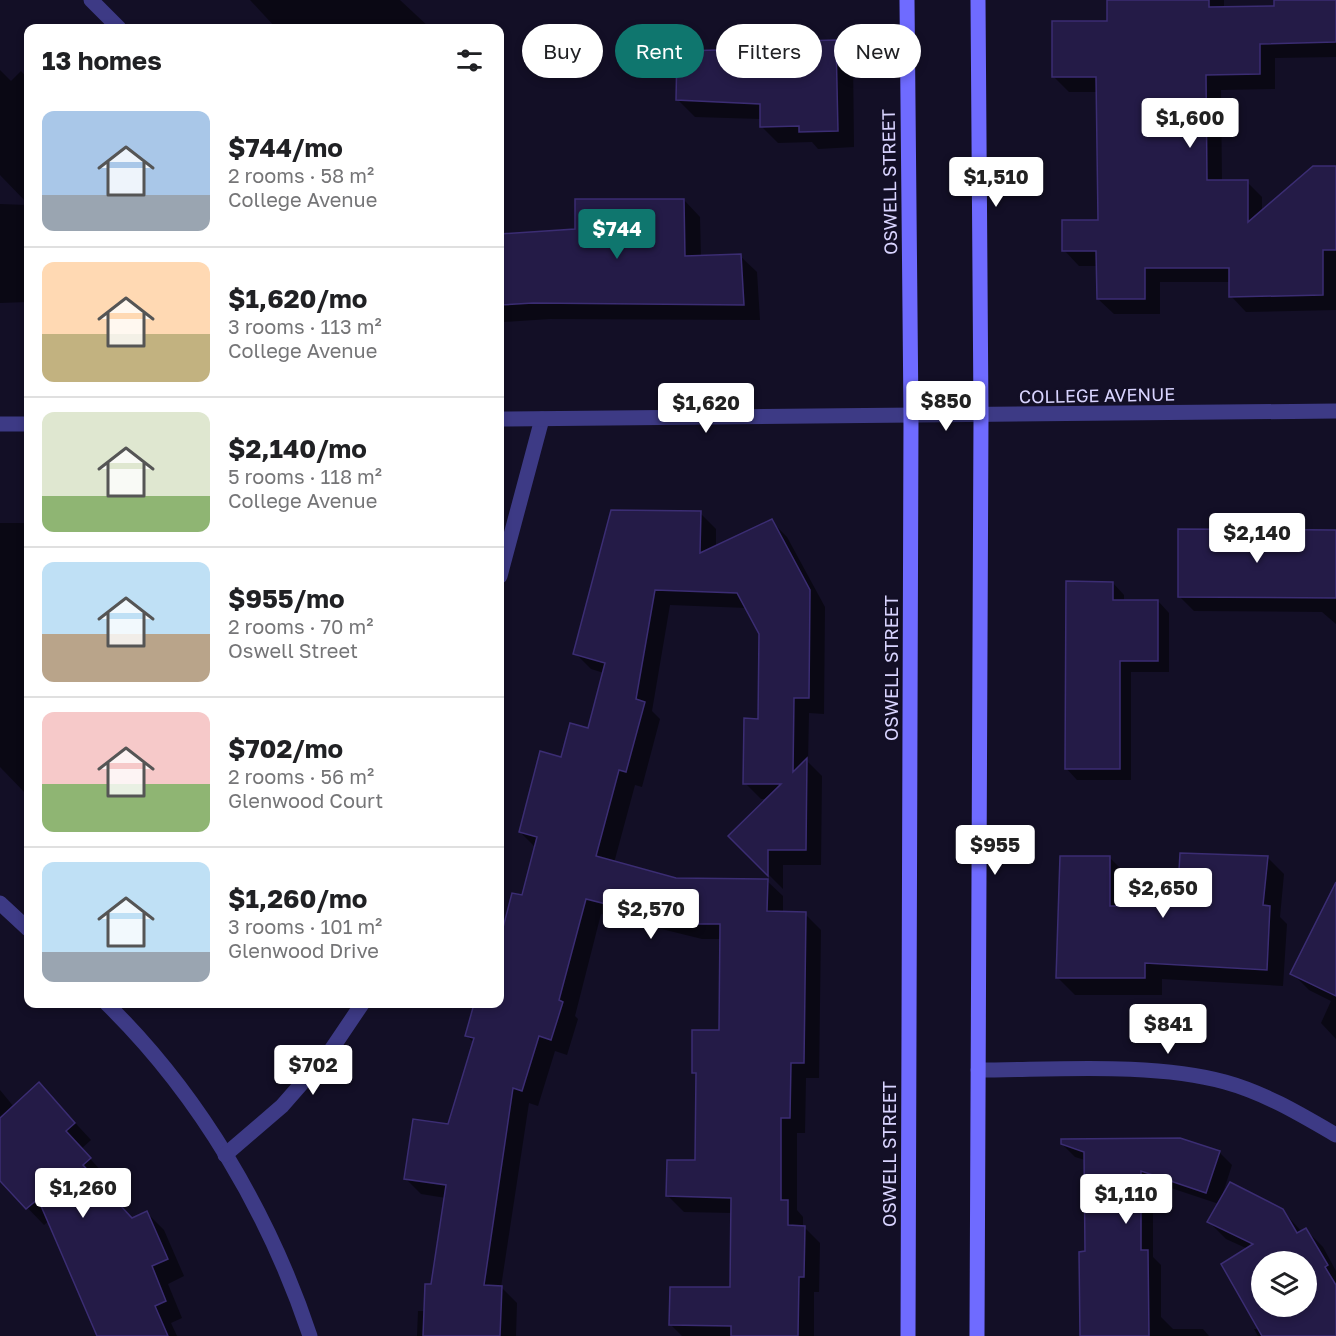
<!DOCTYPE html>
<html lang="en">
<head>
<meta charset="utf-8">
<style>
	:root { --surface:#fff; --page:#f6f6f6; --text:#202124; --muted:#757577; --line:#e0e0e0; --accent:#0f766e }
	body { margin:0; font-family:"Golos Text",sans-serif; background:var(--page); color:var(--text); height:100vh; display:flex; flex-direction:column; font-size:22px; white-space:nowrap }
	* { box-sizing:border-box; margin:0 }
	p { font-size:20px; color:var(--muted) }
	.icon { flex:none; width:33px; height:33px; fill:none; stroke:currentColor; stroke-width:2; stroke-linecap:round; stroke-linejoin:round }
	.map { position:relative; flex:1; overflow:hidden }
	.drawer { position:absolute; left:24px; top:24px; width:480px; height:984px; display:flex; flex-direction:column; background:var(--surface); border-radius:12px; box-shadow:0 3px 9px #0003 }
	.drawer>* { flex:none }
	.guide { position:absolute; left:522px; top:24px; width:570px; height:54px; display:flex; gap:12px }
	.buttons { position:absolute; left:1251px; top:1251px; display:grid; gap:12px }
	.buttons a { display:grid; place-items:center; width:66px; height:66px; border-radius:50%; background:var(--surface); box-shadow:0 3px 9px #0003; font-size:30px }
	.price { position:absolute; translate:-50% -51px; padding:0 14px; border-radius:6px; background:#fff; color:#222; font-size:20px; line-height:39px; filter:drop-shadow(0 2px 3px #0008) }
	.price::after { content:''; position:absolute; left:50%; top:36px; width:18px; height:14px; margin-left:-9px; background:inherit; clip-path:polygon(0 0,100% 0,50% 100%) }
	.price.on { background:var(--accent); color:#fff }
	ul { padding:0; list-style:none }
	li { display:flex; align-items:center; gap:18px; height:150px; padding:0 18px }
	li+li { border-top:2px solid var(--line) }
	li span { display:grid; place-items:center; flex:none; width:168px; height:120px; border-radius:12px; color:#555 }
	li>.icon { margin-inline-start:auto }
	span .icon { width:72px; height:72px; fill:#fffc; stroke-width:1 }
	li b { font-size:26px }
	h2 { display:flex; justify-content:space-between; align-items:center; height:72px; padding:0 18px; font-size:26px }
	.pill { padding:0 21px; border-radius:27px; background:var(--surface); box-shadow:0 3px 9px #0003; font-size:21px; line-height:54px }
	.pill.on { background:var(--accent); color:#fff }
	.map>svg:first-child { display:block }
</style>
</head>
<body>
<div class="map">
<svg width="1336" height="1336" viewBox="0 0 1336 1336">
	<rect width="100%" height="100%" fill="#130f26"/>
	<!-- shadow -->
	<g fill="#0007" fill-rule="evenodd">
		<path d="M250,0H400L430,28H276Z"/>
		<path d="M1108,0H1224V8L1275,7V0H1336V57L1275,58V89L1221,90L1222,182H1247L1262,197V211L1336,167V310L1246,312L1231,296L1230,282H1160V314H1114L1098,299V266H1079L1064,250L1100,222L1098,92H1069L1054,77L1109,23Z"/>
		<path d="M836,41L853,58L854,147L818,149L812,142L778,143L761,126V119L695,117L678,100L764,51Z"/>
		<path d="M0,70L11,81L21,71L28,79V204L0,175Z"/>
		<path d="M684,200L700,217L701,257L740,256L757,272L760,320L550,319L503,322L500,318V228L506,235L576,231Z"/>
		<path d="M0,204L28,205V302L0,303Z"/>
		<path d="M700,513L716,529V547L771,521L787,537L825,607L824,714L809,713L808,762L822,776L821,865H783V889L730,836L767,799H761L745,783L759,720L761,634L747,608L670,605L652,711L660,719L642,787L635,785L614,863L676,879L767,881L783,896V913L805,914L821,930L819,1078H806L805,1133H797V1210L803,1217V1226L820,1243L819,1292H814V1336H682L671,1325L731,1288L732,1213L684,1212L668,1196L696,1162L697,1076L693,1072L720,1032L722,939H702L601,914L575,1016L578,1019L567,1055L555,1051L538,1106L529,1103L501,1287L517,1303L516,1336H417L418,1311H425L432,1286L446,1198L421,1194L405,1178L449,1126L474,1043L466,1035L476,1004H500V933L502,934L524,897L536,848L520,832L562,758L589,729L604,673L591,669L575,653Z"/>
		<path d="M0,523H28V796L0,767Z"/>
		<path d="M1336,530V624L1322,612L1194,611L1179,596L1180,531Z"/>
		<path d="M1113,583L1124,595V601H1158L1169,613V672H1131V780H1077L1066,768Z"/>
		<path d="M1267,857L1284,874L1280,917L1287,924L1283,986L1162,979V995H1075L1058,978L1110,858L1127,875V908H1179Z"/>
		<path d="M1336,918V1039L1321,1023L1331,1001L1309,990L1292,973Z"/>
		<path d="M0,1090L14,1107L55,1101L91,1140L81,1149L106,1176L98,1183L132,1220L147,1213L164,1230L184,1276L168,1284L182,1318L171,1323L177,1336H101L49,1221L44,1225L0,1179Z"/>
		<path d="M1062,1144L1219,1152L1232,1165L1222,1196L1282,1210L1302,1232L1306,1230L1323,1247L1336,1271V1336H1258L1254,1329H1260L1248,1249L1226,1239L1209,1222L1219,1204L1153,1182V1257L1161,1265V1317L1173,1329H1203L1209,1336H1082L1086,1253L1085,1160L1075,1157ZM1262,1262H1306V1306H1262Z"/>
	</g>
	<!-- building -->
	<g fill="#241b47" stroke="#3b2d73" stroke-width="1.5" fill-rule="evenodd">
		<path d="M1107,0H1209V7L1274,6V0H1336V42L1260,44V74L1206,75L1207,180H1248V222L1313,166H1336V250H1323V295L1229,297V268H1145V299H1097L1096,251H1062V220H1098L1096,77H1052V21H1107Z"/>
		<path d="M836,40L838,131L799,132V126L760,127V104L676,100L677,51L762,49V42Z"/>
		<path d="M575,199H684L685,256L741,254L744,305L533,303L500,305V234L575,229Z"/>
		<path d="M611,510L701,511L700,553L772,519L810,590L809,698H794L793,772L807,758L806,850H768V876L728,836L781,784H743L744,718L758,719L759,634L737,593L655,590L636,699L645,702L626,772L619,770L596,856L676,878L768,879L767,911L806,912L804,1063H791L790,1118H781V1200H788V1225L805,1226L804,1277H799L798,1336H731V1326L669,1325L670,1287H730L731,1198L666,1196L667,1160H695L696,1073H692V1030H719L720,924H685L586,899L559,1000L563,1002L551,1040L539,1036L522,1091L513,1088L484,1285L502,1286L500,1336H423L425,1284H431L446,1185L404,1179L413,1119L448,1124L474,1038L465,1036L474,1004H500V939L512,893L522,895L537,837L519,832L540,751L561,757L570,723L588,728L605,663L573,654Z"/>
		<path d="M1178,529L1336,530V598L1178,597Z"/>
		<path d="M1066,581L1113,582V600H1158V661H1120V769H1065Z"/>
		<path d="M1180,853L1268,856L1263,905L1270,906L1267,970L1145,963V978H1056L1060,856H1110V906H1177Z"/>
		<path d="M1336,882V996L1290,974Z"/>
		<path d="M39,1082L75,1123L66,1131L91,1158L83,1165L132,1218L147,1211L168,1259L152,1266L166,1301L155,1306L168,1336H97L38,1199L26,1209L0,1181V1118Z"/>
		<path d="M1180,1138L1220,1151L1206,1193L1141,1171V1250H1148L1149,1336H1080L1079,1252L1085,1251L1084,1152L1061,1144V1139Z"/>
		<path d="M1230,1182L1283,1209L1297,1233L1306,1228L1328,1265L1325,1267L1336,1285V1336H1262L1221,1264L1253,1244L1207,1222ZM1262,1262H1306V1306H1262Z"/>
	</g>
	<g fill="none" stroke-linecap="round" stroke-linejoin="round">
		<!-- minor -->
		<g stroke="#3d3a85" stroke-width="15">
			<path d="M91,0L119,28"/>
			<path d="M500,576L542,419"/>
			<path d="M0,903L28,929"/>
			<path d="M107,1004C199,1094 269,1213 310,1336"/>
			<path d="M978,1070C1053,1070 1153,1062 1225,1082C1265,1093 1300,1114 1336,1135"/>
			<path d="M225,1155L282,1106L331,1050L362,1004"/>
		</g>
		<!-- tertiary -->
		<g stroke="#3d3a85" stroke-width="15">
			<path d="M500,419L1336,411"/>
			<path d="M0,424H28"/>
		</g>
		<!-- secondary -->
		<g stroke="#6f6bff" stroke-width="15">
			<path d="M907,0L911,416L908,1336"/>
			<path d="M977,1336L981,416L978,0"/>
		</g>
	</g>
	<g text-anchor="middle" dominant-baseline="central" stroke-width="4.5" stroke-linejoin="round" paint-order="stroke">
		<!-- street labels -->
		<g font-size="18" fill="#d9d4ff" stroke="#130f26">
			<text transform="translate(889 182) rotate(-91)">OSWELL STREET</text>
			<text transform="translate(1097 395) rotate(-1)">COLLEGE AVENUE</text>
			<text transform="translate(891 668) rotate(-90)">OSWELL STREET</text>
			<text transform="translate(889 1154) rotate(-90)">OSWELL STREET</text>
		</g>
	</g>
</svg>
<div class="buttons">
<a><svg class="icon" aria-label="layers" viewBox="0 0 24 24"><path d="M12 4l9 5-9 5-9-5zM3 14l9 5 9-5"/></svg></a>
</div>
<b class="price" style="left:1190px;top:149px">$1,600</b>
<b class="price" style="left:996px;top:208px">$1,510</b>
<b class="price on" style="left:617px;top:260px">$744</b>
<b class="price" style="left:946px;top:432px">$850</b>
<b class="price" style="left:706px;top:434px">$1,620</b>
<b class="price" style="left:1257px;top:564px">$2,140</b>
<b class="price" style="left:995px;top:876px">$955</b>
<b class="price" style="left:1163px;top:919px">$2,650</b>
<b class="price" style="left:651px;top:940px">$2,570</b>
<b class="price" style="left:1168px;top:1055px">$841</b>
<b class="price" style="left:313px;top:1096px">$702</b>
<b class="price" style="left:83px;top:1219px">$1,260</b>
<b class="price" style="left:1126px;top:1225px">$1,110</b>
<div class="guide">
<a class="pill">Buy</a>
<a class="pill on">Rent</a>
<a class="pill">Filters</a>
<a class="pill">New</a>
</div>
<section class="drawer">
<h2>13 homes<svg class="icon" aria-label="filters" viewBox="0 0 24 24"><path d="M4 7h16M4 17h16"/><circle cx="9" cy="7" r="2"/><circle cx="15" cy="17" r="2"/></svg></h2>
<ul>
<li><span style="background:linear-gradient(#a9c7e8 70%,#9aa5b1 0)"><svg class="icon" aria-label="home" viewBox="0 0 24 24"><path d="M3 11l9-7 9 7M6 9v11h12V9"/></svg></span><div><b>$744/mo</b><p>2 rooms · 58 m²</p><p>College Avenue</p></div></li>
<li><span style="background:linear-gradient(#ffd9b3 60%,#c2b280 0)"><svg class="icon" aria-label="home" viewBox="0 0 24 24"><path d="M3 11l9-7 9 7M6 9v11h12V9"/></svg></span><div><b>$1,620/mo</b><p>3 rooms · 113 m²</p><p>College Avenue</p></div></li>
<li><span style="background:linear-gradient(#dfe7d0 70%,#8fb573 0)"><svg class="icon" aria-label="home" viewBox="0 0 24 24"><path d="M3 11l9-7 9 7M6 9v11h12V9"/></svg></span><div><b>$2,140/mo</b><p>5 rooms · 118 m²</p><p>College Avenue</p></div></li>
<li><span style="background:linear-gradient(#bfe0f5 60%,#b9a48a 0)"><svg class="icon" aria-label="home" viewBox="0 0 24 24"><path d="M3 11l9-7 9 7M6 9v11h12V9"/></svg></span><div><b>$955/mo</b><p>2 rooms · 70 m²</p><p>Oswell Street</p></div></li>
<li><span style="background:linear-gradient(#f6c9c9 60%,#8fb573 0)"><svg class="icon" aria-label="home" viewBox="0 0 24 24"><path d="M3 11l9-7 9 7M6 9v11h12V9"/></svg></span><div><b>$702/mo</b><p>2 rooms · 56 m²</p><p>Glenwood Court</p></div></li>
<li><span style="background:linear-gradient(#bfe0f5 75%,#9aa5b1 0)"><svg class="icon" aria-label="home" viewBox="0 0 24 24"><path d="M3 11l9-7 9 7M6 9v11h12V9"/></svg></span><div><b>$1,260/mo</b><p>3 rooms · 101 m²</p><p>Glenwood Drive</p></div></li>
</ul>
</section>
</div>
</body>
</html>
